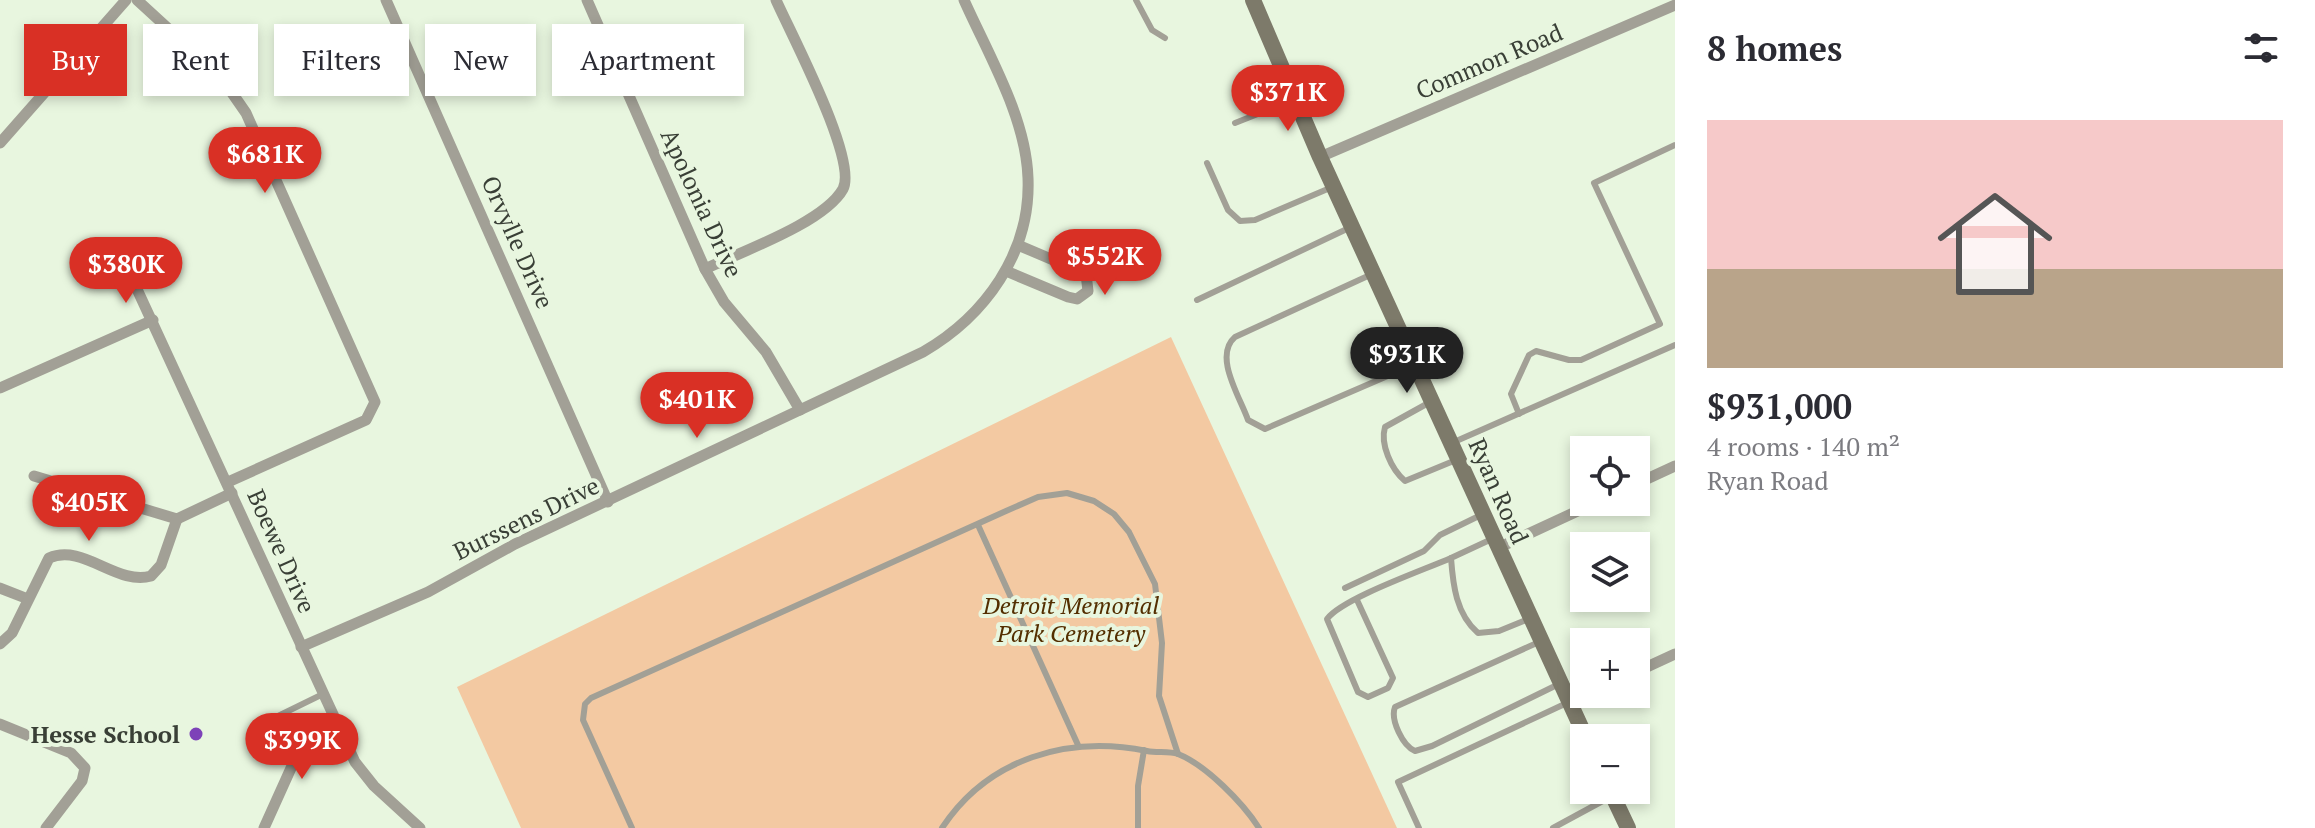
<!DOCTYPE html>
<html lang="en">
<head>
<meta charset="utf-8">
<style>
	:root { --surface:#fff; --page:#f2f2f3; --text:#2b2b33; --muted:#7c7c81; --accent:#d93025 }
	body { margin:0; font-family:"PT Serif",serif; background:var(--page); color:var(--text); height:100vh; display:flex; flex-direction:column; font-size:30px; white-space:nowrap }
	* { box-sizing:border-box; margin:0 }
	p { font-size:26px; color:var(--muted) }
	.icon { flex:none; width:44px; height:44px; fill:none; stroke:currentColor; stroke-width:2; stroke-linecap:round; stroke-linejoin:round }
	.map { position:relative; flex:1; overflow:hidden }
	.drawer { display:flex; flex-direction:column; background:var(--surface); width:640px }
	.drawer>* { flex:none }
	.top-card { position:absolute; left:24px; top:24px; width:760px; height:72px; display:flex; gap:16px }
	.fabs { position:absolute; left:1570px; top:436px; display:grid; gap:16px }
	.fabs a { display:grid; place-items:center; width:80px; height:80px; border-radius:0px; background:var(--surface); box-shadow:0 4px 12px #0003; font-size:40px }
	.price { position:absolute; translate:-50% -68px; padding:0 18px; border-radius:28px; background:var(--accent); color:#fff; font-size:26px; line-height:52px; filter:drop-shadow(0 2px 4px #0008) }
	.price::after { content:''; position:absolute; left:50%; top:48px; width:24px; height:18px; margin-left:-12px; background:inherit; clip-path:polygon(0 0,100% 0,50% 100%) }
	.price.on { background:#222; color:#fff }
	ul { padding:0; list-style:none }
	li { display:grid; align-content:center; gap:16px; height:424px; padding:0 32px }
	li span { display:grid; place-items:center; height:248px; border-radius:0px; color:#555 }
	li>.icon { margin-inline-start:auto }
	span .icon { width:144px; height:144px; fill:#fffc; stroke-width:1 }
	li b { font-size:34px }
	h2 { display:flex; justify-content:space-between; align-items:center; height:96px; padding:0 32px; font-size:34px }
	.pill { padding:0 28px; border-radius:0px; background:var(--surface); box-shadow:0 4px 12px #0003; font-size:28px; line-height:72px }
	.pill.on { background:var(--accent); color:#fff }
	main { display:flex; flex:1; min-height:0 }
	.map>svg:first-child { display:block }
</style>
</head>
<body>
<main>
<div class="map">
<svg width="1675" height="828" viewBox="0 0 1675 828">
	<rect width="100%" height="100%" fill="#e8f6df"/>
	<!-- green -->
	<path fill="#f3c9a2" d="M1171,337L1397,828H521L457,687Z"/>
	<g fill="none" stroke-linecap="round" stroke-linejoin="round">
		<!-- lane -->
		<g stroke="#a2a096" stroke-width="6">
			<path d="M1136,0L1152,30L1165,38"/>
			<path d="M1235,123L1295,99"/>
			<path d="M1207,163L1228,210L1240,221L1255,220L1330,188"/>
			<path d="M1370,275L1235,337C1213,356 1240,397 1248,420L1265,429L1413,365"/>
			<path d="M1197,300L1349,228"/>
			<path d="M1432,401L1385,427C1380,444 1391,469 1405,481L1456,460"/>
			<path d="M1519,414L1511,394L1529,355L1536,351L1569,360H1581L1660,324L1594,183L1675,145"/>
			<path d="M1454,442L1675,345"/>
			<path d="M978,525L1078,745"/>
			<path d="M1494,538L1451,558C1453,585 1456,614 1478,633L1499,631L1531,618"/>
			<path d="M1345,588L1424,551L1440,535L1483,514"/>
			<path d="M1357,600L1393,678L1388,688L1368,697L1358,692L1327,619C1343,598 1424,570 1451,558"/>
			<path d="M1539,642L1395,707C1390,720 1403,746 1415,751L1432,746L1561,683"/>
			<path d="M296,757L278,716L323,694"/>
			<path d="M632,828L583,720L585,704L591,698L1006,511L1038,497L1067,493L1094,501L1114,514L1129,532L1155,584L1162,643L1159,696L1178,754"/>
			<path d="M942,828C988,758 1068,735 1147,751C1157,753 1169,751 1178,754C1206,765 1243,803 1259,828"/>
			<path d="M1138,828V786L1144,750"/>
			<path d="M1419,828L1398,782L1569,702"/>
			<path d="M1553,828L1612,796"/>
		</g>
		<!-- street -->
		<g stroke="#a2a096" stroke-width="11">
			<path d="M137,0L221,77L246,113L375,402L366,420L228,482"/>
			<path d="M386,0L608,502"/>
			<path d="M587,0L705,269L724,302L766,352L800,410"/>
			<path d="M0,143L126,0"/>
			<path d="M1320,157L1675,5"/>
			<path d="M705,269C740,252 824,223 843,189C858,160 791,34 776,0"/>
			<path d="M1006,271L1068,297L1077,299L1088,291L1086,274L1018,245"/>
			<path d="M130,274L355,762L374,786L420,828"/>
			<path d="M0,388L153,320"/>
			<path d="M34,476L177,519L232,493"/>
			<path d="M1636,484L1675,466"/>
			<path d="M1498,548L1597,502"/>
			<path d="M0,588L28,599"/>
			<path d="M0,644L12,633L49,558C83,543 117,586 151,576L161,565L177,519"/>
			<path d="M301,647L428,592L515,544L923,352C985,316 1031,253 1028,178C1026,117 988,54 964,0"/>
			<path d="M1636,672L1675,654"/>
			<path d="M1569,702L1587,694"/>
			<path d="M0,724L71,753L85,768L82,781L46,828"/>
			<path d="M264,828L296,757L343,737"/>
		</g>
		<!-- secondary -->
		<g stroke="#7d7a6a" stroke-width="16">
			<path d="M1253,0L1320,157L1586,738"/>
			<path d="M1610,790L1628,828"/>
		</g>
	</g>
	<!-- markers -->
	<circle fill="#7d42b8" stroke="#e8f6df" stroke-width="3" cx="196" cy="734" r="8"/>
	<g text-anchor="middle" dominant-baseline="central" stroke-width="8" stroke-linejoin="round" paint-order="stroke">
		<!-- street labels -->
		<g font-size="24" fill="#393f36" stroke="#e8f6df">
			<text transform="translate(1489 61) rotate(-23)">Common Road</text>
			<text transform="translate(702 203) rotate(65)">Apolonia Drive</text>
			<text transform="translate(518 242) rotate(66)">Orvylle Drive</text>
			<text transform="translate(1499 491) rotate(66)">Ryan Road</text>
			<text transform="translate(526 518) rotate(-26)">Burssens Drive</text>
			<text transform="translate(282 551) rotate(66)">Boewe Drive</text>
		</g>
		<!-- park labels -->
		<g font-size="24" font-style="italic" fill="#532e00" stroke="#e8f6df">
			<text x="1071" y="605">Detroit Memorial<tspan x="1071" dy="28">Park Cemetery</tspan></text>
		</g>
		<!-- poi labels -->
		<g font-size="24" font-weight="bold" fill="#393f36" stroke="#e8f6df" text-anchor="end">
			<text x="180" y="734">Hesse School</text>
		</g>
	</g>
</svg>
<div class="fabs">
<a><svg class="icon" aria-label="locate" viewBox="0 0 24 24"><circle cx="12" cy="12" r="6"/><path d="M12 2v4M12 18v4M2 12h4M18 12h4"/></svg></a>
<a><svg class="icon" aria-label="layers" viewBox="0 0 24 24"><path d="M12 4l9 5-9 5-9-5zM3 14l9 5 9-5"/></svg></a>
<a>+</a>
<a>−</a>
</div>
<b class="price" style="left:1288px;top:133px">$371K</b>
<b class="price" style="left:265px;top:195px">$681K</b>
<b class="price" style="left:1105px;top:297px">$552K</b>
<b class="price" style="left:126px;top:305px">$380K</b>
<b class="price on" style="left:1407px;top:395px">$931K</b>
<b class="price" style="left:697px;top:440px">$401K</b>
<b class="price" style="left:89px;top:543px">$405K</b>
<b class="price" style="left:302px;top:781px">$399K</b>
<div class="top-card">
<a class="pill on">Buy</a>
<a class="pill">Rent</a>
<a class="pill">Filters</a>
<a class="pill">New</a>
<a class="pill">Apartment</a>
</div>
</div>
<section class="drawer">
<h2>8 homes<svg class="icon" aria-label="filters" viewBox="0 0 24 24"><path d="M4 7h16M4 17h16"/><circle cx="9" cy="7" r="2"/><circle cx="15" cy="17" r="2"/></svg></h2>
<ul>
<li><span style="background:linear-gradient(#f6c9c9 60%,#b9a48a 0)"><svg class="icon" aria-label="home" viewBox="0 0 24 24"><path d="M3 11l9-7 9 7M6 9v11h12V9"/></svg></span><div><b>$931,000</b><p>4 rooms · 140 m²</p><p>Ryan Road</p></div></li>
</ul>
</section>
</main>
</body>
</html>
